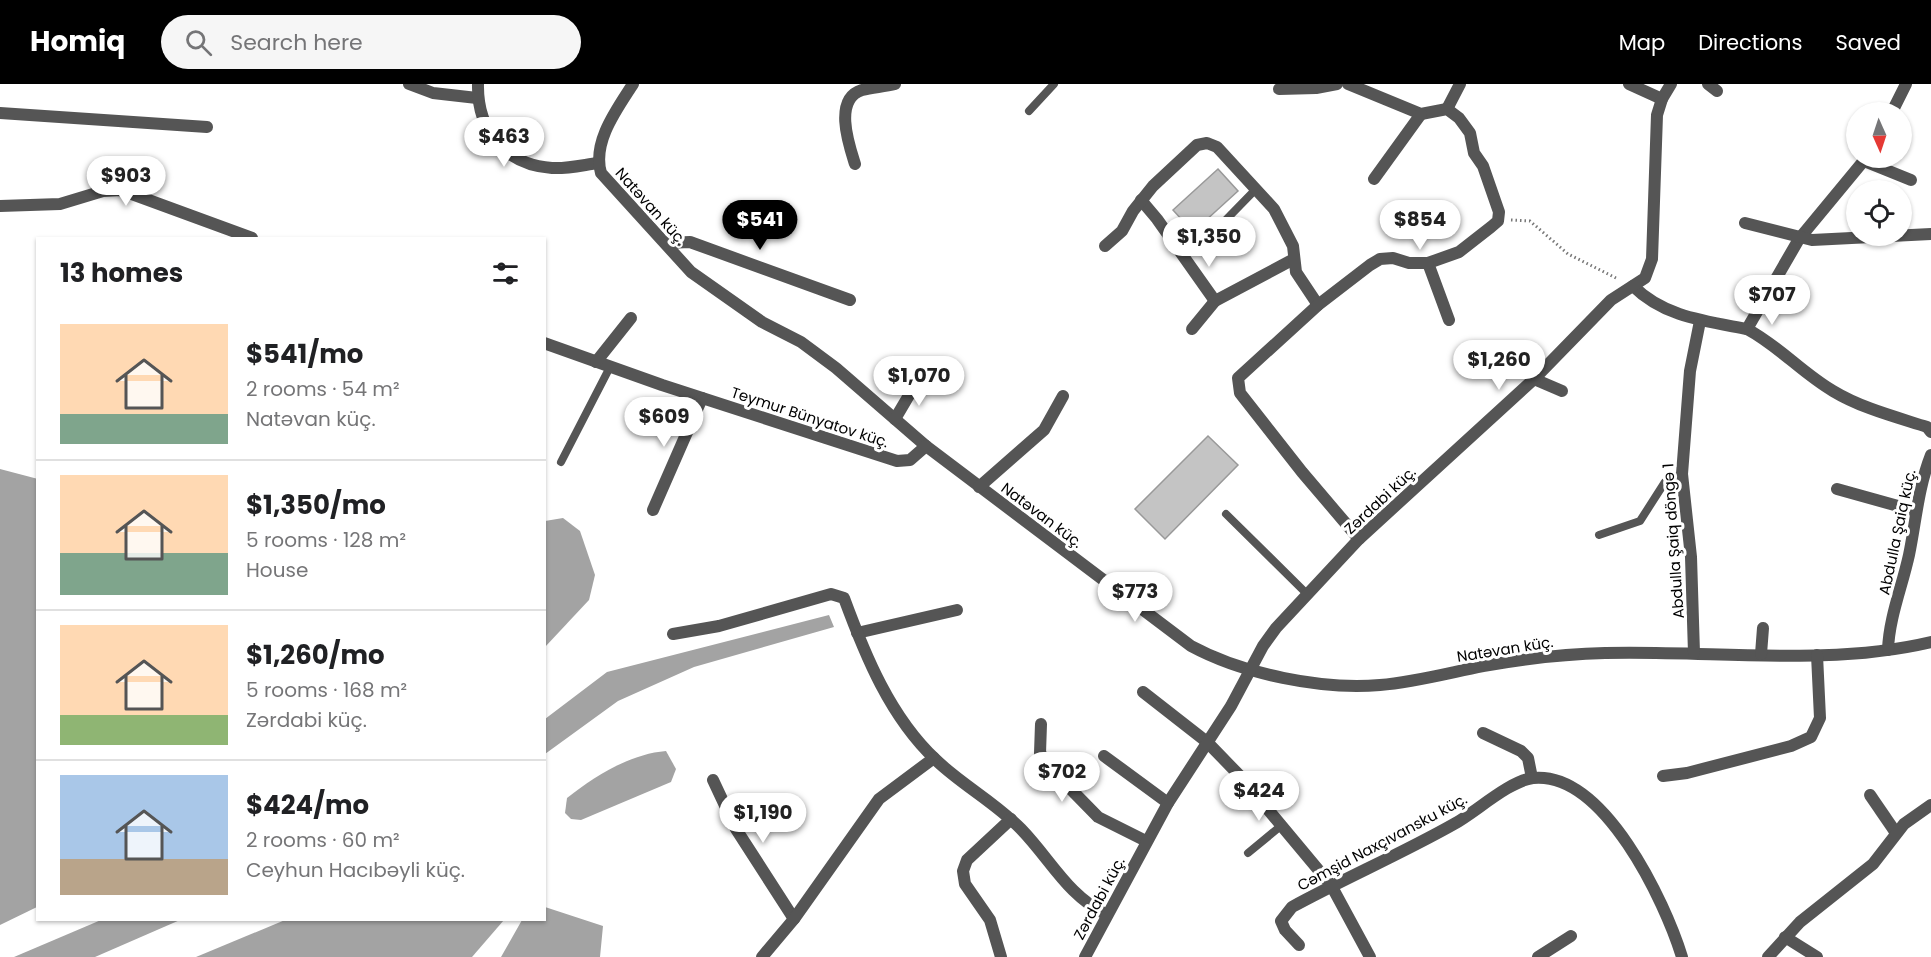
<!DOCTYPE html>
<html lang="en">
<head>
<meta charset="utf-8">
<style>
	:root { --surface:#fff; --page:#f6f6f6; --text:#202124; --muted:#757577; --line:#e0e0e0; --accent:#000 }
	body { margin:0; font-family:Poppins,sans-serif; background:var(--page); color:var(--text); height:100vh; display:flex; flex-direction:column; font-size:22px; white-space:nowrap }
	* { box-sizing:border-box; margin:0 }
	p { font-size:20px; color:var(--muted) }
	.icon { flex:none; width:33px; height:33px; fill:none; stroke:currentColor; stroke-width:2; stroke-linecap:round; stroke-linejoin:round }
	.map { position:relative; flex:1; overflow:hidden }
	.side { position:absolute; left:36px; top:153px; width:510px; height:684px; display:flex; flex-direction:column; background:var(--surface); border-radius:0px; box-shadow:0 2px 4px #0004 }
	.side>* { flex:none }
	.needle { width:39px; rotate:177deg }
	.fabs { position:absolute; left:1846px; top:18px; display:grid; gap:12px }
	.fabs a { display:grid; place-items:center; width:66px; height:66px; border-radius:50%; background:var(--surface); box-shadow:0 2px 4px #0004; font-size:30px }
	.price { position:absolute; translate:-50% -51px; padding:0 14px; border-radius:21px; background:#fff; color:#222; font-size:20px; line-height:39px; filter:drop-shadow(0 2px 3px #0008) }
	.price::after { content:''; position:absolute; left:50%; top:36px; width:18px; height:14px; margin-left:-9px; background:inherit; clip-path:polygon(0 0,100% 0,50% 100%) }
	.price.on { background:var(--accent); color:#fff }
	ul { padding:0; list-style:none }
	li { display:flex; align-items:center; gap:18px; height:150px; padding:0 24px }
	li+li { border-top:2px solid var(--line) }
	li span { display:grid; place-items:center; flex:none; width:168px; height:120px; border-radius:0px; color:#555 }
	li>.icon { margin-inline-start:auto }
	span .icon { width:72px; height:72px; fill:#fffc; stroke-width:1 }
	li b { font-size:26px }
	h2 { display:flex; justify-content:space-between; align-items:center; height:72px; padding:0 24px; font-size:26px }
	header { display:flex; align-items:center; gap:36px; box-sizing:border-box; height:84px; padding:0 30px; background:var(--accent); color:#fff }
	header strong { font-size:28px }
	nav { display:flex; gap:33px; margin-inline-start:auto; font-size:21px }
	.search { width:420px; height:54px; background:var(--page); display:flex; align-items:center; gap:15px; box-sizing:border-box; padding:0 21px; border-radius:33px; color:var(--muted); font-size:22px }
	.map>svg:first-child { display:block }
</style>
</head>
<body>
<header>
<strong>Homiq</strong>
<div class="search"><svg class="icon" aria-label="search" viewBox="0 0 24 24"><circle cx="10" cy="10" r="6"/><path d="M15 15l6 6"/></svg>Search here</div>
<nav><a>Map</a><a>Directions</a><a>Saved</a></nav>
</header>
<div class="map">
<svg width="1931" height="873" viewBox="0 0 1931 873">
	<rect width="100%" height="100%" fill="#fff"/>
	<!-- water -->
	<g fill="#a3a3a3">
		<path d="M0,385L38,395L37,823L0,841Z"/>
		<path d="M563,434L580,447L595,491L589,516L545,563V437Z"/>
		<path d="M829,531L834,543L694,583L618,617L545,670V635L607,588Z"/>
		<path d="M666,667L676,685L671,698L581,736L571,735L565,729L567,714C595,692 630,670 666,667Z"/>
		<path d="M545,823L603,842L600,873H501L522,836H544Z"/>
		<path d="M101,836H180L95,873H14Z"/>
		<path d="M285,836H504L472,873H196Z"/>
	</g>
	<!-- building -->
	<g fill="#c4c4c4" stroke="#999" stroke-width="1.5">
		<path d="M1218,85L1238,107L1193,148L1173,126Z"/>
		<path d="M1208,352L1238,381L1165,455L1135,425Z"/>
	</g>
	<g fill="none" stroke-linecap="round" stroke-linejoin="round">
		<!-- path -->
		<path stroke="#777" stroke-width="3" stroke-dasharray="1.5 3" stroke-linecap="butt" d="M1511,136L1530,137L1568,170L1618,195"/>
		<!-- lane -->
		<g stroke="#555" stroke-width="8">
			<path d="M1029,27L1054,0"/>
			<path d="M1214,148L1256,105"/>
			<path d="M561,378L610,283"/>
			<path d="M1226,430L1306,509"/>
			<path d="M1599,451L1640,437L1665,398L1682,390"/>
			<path d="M1248,769L1282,741"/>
		</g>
		<!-- street -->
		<g stroke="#555" stroke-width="12">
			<path d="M409,0L433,9L477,14"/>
			<path d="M478,0C477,45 504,81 552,84C567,85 583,81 598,79"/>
			<path d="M633,0C617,25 592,58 601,89L691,188L762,238L801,258L836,284L926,362L1191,562C1243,590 1321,606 1380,601C1415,598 1448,589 1483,582C1523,575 1564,570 1605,569C1713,566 1825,583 1931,558"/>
			<path d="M1348,0L1421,30L1447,25L1459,34L1470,49L1474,69L1483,82L1499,128L1498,137L1491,143L1459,168L1428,179L1449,236"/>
			<path d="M1629,0L1662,15"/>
			<path d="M1708,0L1717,7"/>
			<path d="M1279,5L1316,4L1337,0"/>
			<path d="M1447,25L1460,0"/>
			<path d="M1892,28L1906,0"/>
			<path d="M0,29L207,43"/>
			<path d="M1866,74L1799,155L1747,245C1779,262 1802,289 1833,307C1861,324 1896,333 1927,343L1931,348"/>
			<path d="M1864,77L1911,96"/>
			<path d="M855,80C849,61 833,15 862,6C872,3 884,3 895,0"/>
			<path d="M1374,95L1421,30"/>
			<path d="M1141,116L1157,135L1215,217L1294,175"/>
			<path d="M0,122L60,120L103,107L121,106L252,154"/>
			<path d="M1745,139L1812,156L1931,150"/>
			<path d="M666,159L690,158L850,216"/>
			<path d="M1105,162L1122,147L1133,127L1153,102L1197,61L1207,59L1217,63L1274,125L1293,162L1296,188L1318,221"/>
			<path d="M1633,202C1664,233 1705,237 1747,245"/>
			<path d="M1192,245L1215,217"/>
			<path d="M544,259L662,301L897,377L910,376L926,362"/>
			<path d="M596,278L631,234"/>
			<path d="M1534,295L1562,307"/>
			<path d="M895,335L918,296"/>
			<path d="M979,403L1044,346L1063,312"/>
			<path d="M1837,405L1916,427"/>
			<path d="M653,426L702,314"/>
			<path d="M1359,455L1302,388L1240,309L1238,294L1318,221L1370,181L1380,175L1393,174L1409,179H1428"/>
			<path d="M857,549L957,526"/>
			<path d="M673,550L719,542L831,510L844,514C865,571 890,633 936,676C962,701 996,719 1021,745C1051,776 1067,811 1107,831"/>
			<path d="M1888,566C1889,534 1902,503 1909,471C1916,437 1918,404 1931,371"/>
			<path d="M1694,569L1691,473L1682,390L1690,287L1700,237"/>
			<path d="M1761,570L1763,544"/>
			<path d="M1143,608L1207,658L1240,692L1331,801L1370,873"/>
			<path d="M1041,640L1040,669L1053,687L1098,733L1146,757"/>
			<path d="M1483,649L1521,667L1528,674L1532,694"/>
			<path d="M1104,672L1168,719"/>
			<path d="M1663,692L1687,689L1791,662L1811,653L1820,634L1817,571"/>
			<path d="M713,696L736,745L794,835"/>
			<path d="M1870,711L1896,749"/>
			<path d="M1785,853L1817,873"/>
			<path d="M1299,861L1285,846L1281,837L1292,823C1345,794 1401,770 1454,740C1476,728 1509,697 1533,694C1604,687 1665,818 1682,873"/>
			<path d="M762,873L794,835L879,715L934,674"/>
			<path d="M1001,873L990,836L965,800L963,787L967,776L1011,735"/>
			<path d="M1085,873L1168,719L1231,622L1263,562L1276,544L1359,455L1534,295L1611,216L1645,194L1652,175L1657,31L1662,15L1671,0"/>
			<path d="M1538,873L1571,852"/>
			<path d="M1768,873L1800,838L1873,780L1904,740L1931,721"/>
		</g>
	</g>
	<g text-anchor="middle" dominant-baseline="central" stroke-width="6" stroke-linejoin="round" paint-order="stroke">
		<!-- street labels -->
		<g font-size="15" fill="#000" stroke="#fff">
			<text transform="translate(651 122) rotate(48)">Natəvan küç.</text>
			<text transform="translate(810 333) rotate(18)">Teymur Bünyatov küç.</text>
			<text transform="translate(1380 416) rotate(-43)">Zərdabi küç.</text>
			<text transform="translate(1042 431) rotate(37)">Natəvan küç.</text>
			<text transform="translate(1897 448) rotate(-78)">Abdulla Şaiq küç.</text>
			<text transform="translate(1673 457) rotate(-94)">Abdulla Şaiq döngə 1</text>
			<text transform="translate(1505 565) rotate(-9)">Natəvan küç.</text>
			<text transform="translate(1382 758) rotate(-28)">Cəmşid Naxçıvansku küç.</text>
			<text transform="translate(1099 814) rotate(-62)">Zərdabi küç.</text>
		</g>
	</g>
</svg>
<div class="fabs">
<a><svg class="needle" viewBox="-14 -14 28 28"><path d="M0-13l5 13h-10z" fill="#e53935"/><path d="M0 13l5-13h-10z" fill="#757577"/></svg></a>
<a><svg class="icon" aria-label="locate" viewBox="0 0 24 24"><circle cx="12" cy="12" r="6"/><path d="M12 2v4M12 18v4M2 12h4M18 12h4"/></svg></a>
</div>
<b class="price" style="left:504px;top:84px">$463</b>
<b class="price" style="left:126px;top:123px">$903</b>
<b class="price on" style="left:760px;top:167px">$541</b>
<b class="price" style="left:1420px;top:167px">$854</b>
<b class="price" style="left:1209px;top:184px">$1,350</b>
<b class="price" style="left:1772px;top:242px">$707</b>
<b class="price" style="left:1499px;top:307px">$1,260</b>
<b class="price" style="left:919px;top:323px">$1,070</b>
<b class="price" style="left:664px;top:364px">$609</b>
<b class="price" style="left:1135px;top:539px">$773</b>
<b class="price" style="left:1062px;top:719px">$702</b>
<b class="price" style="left:1259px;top:738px">$424</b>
<b class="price" style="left:763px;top:760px">$1,190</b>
<section class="side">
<h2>13 homes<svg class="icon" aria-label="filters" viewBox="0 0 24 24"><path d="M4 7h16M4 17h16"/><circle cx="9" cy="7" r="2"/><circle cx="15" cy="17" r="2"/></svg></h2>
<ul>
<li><span style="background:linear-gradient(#ffd9b3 75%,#7fa58c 0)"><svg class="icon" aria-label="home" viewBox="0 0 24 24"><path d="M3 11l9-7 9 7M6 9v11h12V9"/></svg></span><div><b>$541/mo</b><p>2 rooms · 54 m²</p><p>Natəvan küç.</p></div></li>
<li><span style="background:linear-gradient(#ffd9b3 65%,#7fa58c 0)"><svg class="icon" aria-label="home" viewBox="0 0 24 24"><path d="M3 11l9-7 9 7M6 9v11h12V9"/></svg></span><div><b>$1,350/mo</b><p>5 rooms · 128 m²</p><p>House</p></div></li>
<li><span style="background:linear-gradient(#ffd9b3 75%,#8fb573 0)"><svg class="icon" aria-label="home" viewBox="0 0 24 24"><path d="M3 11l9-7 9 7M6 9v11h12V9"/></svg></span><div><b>$1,260/mo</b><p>5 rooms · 168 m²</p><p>Zərdabi küç.</p></div></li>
<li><span style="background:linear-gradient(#a9c7e8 70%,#b9a48a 0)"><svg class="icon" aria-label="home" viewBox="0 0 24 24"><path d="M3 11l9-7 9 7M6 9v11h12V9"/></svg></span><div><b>$424/mo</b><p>2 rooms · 60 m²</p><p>Ceyhun Hacıbəyli küç.</p></div></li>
</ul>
</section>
</div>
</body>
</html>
